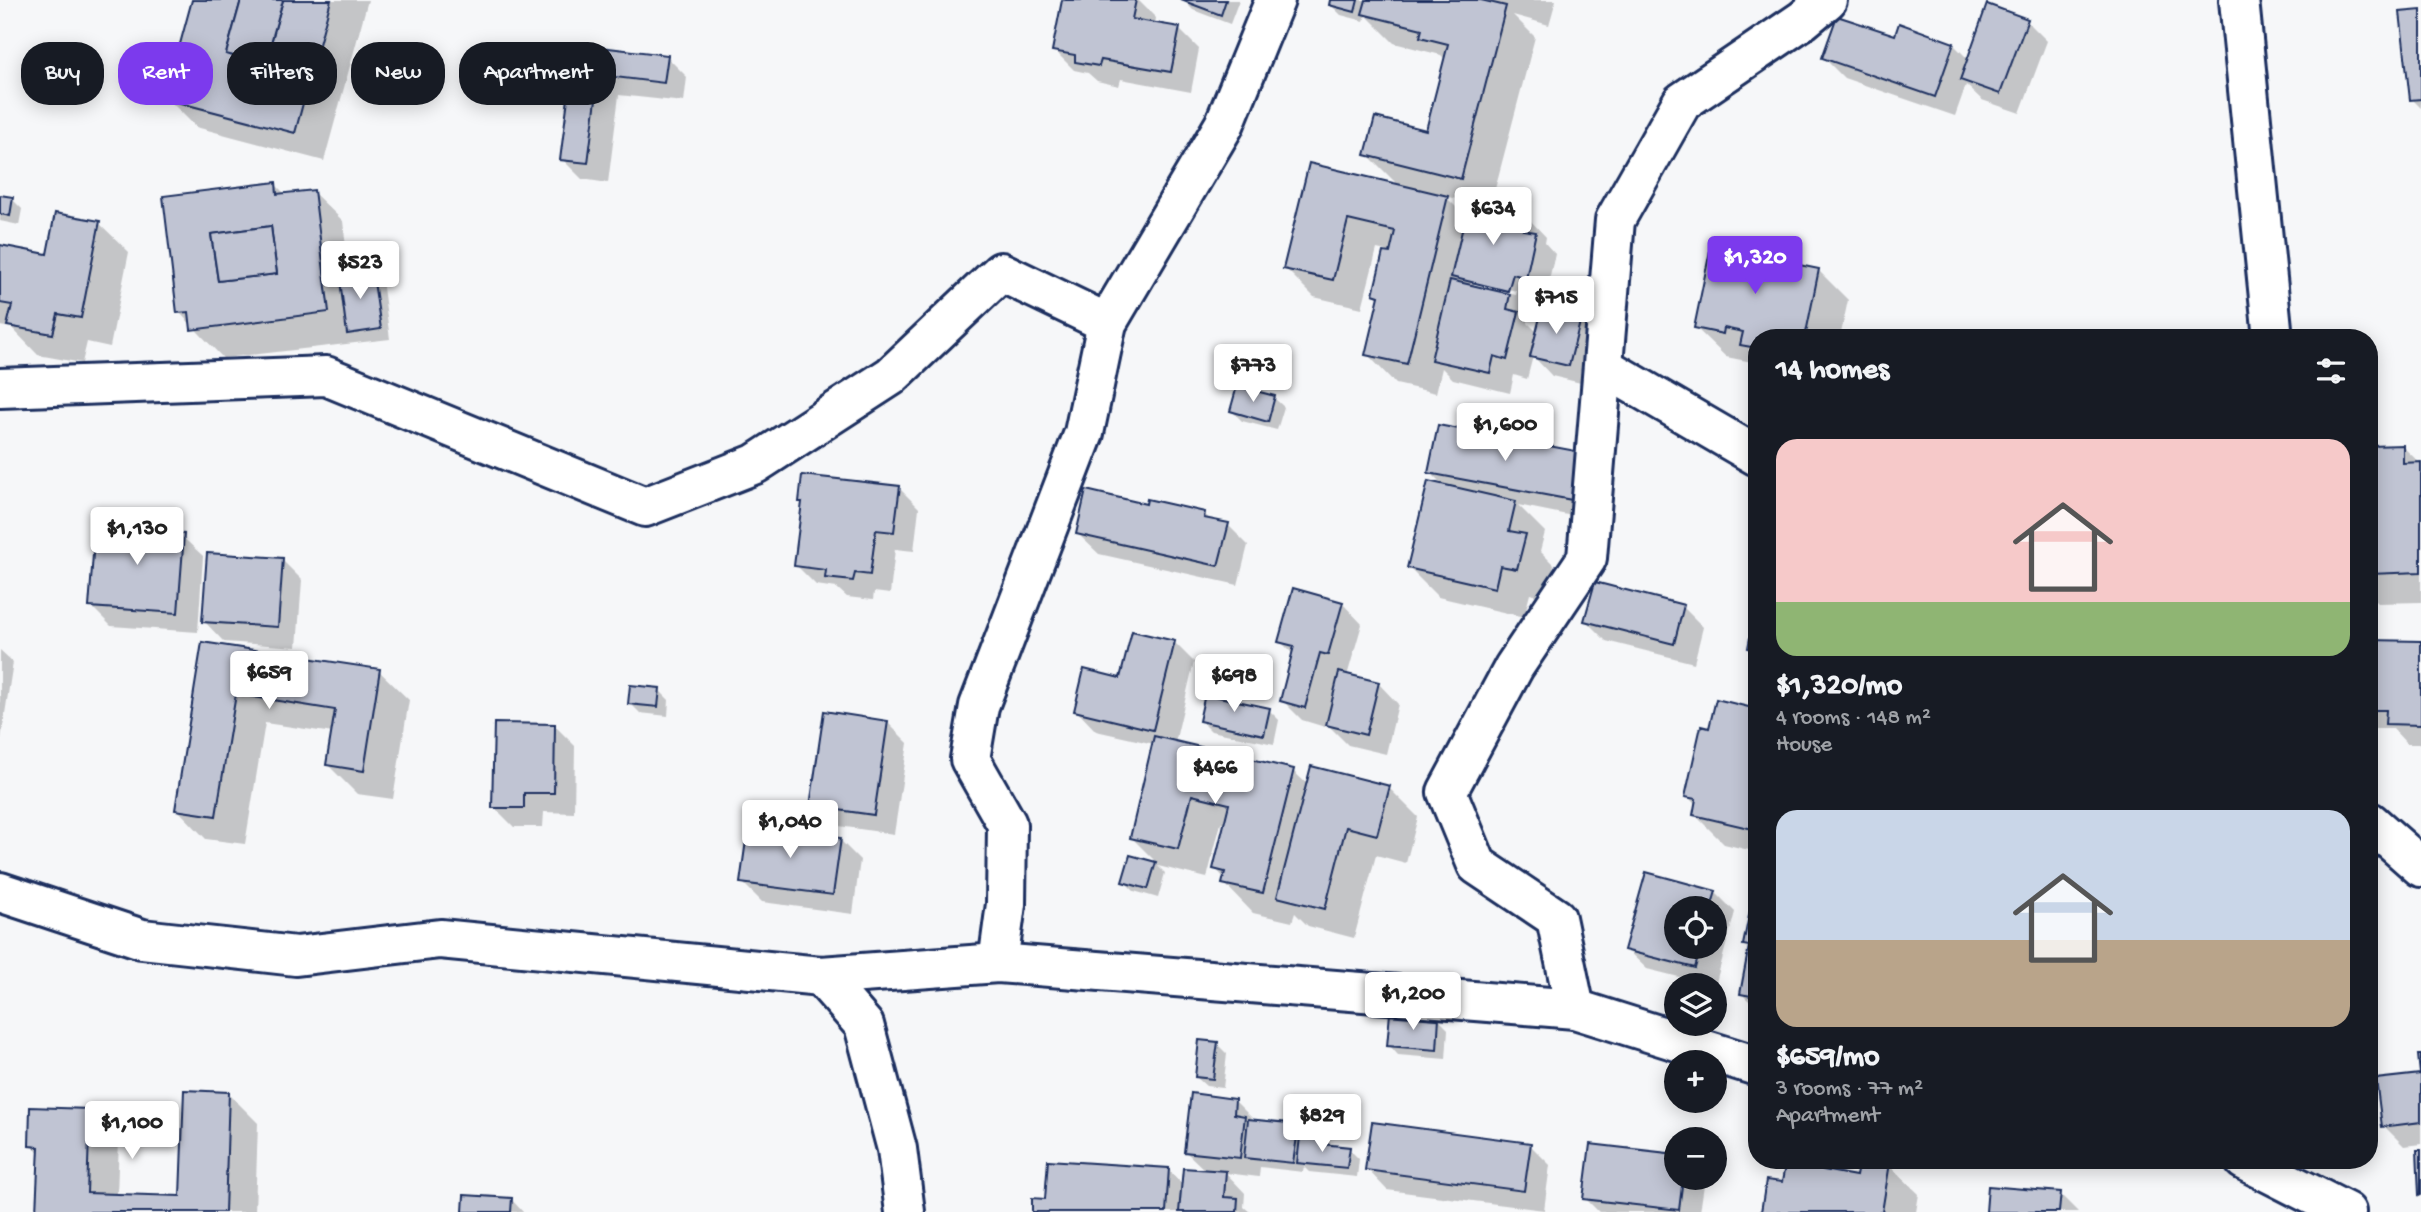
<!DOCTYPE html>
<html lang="en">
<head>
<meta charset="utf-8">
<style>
	:root { --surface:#171b24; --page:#242831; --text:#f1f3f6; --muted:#9ea1a6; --accent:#7c3aed }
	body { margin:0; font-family:"Gochi Hand",sans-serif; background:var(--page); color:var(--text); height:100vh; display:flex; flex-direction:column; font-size:26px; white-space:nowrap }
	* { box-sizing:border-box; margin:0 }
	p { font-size:23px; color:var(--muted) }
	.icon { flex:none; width:38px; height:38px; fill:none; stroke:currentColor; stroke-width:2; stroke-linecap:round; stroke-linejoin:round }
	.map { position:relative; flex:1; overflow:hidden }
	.details { position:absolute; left:1748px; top:329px; width:630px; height:840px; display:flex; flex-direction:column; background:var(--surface); border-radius:28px; box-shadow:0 4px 18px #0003 }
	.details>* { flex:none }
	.banner { position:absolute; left:21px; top:42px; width:665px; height:63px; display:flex; gap:14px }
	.controls { position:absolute; left:1664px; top:896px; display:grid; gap:14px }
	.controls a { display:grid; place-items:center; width:63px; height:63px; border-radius:50%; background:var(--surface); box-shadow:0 4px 18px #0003; font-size:35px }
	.price { position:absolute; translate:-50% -60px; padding:0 16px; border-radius:7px; background:#fff; color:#222; font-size:23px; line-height:46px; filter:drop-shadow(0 2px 4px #0008) }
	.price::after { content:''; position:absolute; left:50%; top:42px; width:21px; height:16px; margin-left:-10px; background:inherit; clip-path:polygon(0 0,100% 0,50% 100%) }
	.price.current { background:var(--accent); color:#fff }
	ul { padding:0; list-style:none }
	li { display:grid; align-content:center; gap:14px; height:371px; padding:0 28px }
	li span { display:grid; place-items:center; height:217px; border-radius:21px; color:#555 }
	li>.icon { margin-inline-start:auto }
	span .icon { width:126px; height:126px; fill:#fffc; stroke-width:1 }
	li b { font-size:30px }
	h2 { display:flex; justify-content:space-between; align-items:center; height:84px; padding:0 28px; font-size:30px }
	.chip { padding:0 24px; border-radius:28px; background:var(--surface); box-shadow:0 4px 18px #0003; font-size:24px; line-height:63px }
	.chip.current { background:var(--accent); color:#fff }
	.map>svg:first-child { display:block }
</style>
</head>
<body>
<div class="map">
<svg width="2421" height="1212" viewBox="0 0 2421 1212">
	<rect width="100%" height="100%" fill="#f6f7f9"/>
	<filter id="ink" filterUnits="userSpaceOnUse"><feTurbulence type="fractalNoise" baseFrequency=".0143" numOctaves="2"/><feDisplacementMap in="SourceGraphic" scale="14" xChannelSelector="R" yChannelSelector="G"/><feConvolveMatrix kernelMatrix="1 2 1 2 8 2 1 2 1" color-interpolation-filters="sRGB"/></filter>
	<g filter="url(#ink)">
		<!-- shadow -->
		<g fill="#0003" fill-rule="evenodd">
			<path d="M194,0H368L324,161L196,127L167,98Z"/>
			<path d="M1064,0H1138L1156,18L1155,25L1179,29L1199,49L1191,92L1121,79L1119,86L1097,81L1088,73L1074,70L1054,50Z"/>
			<path d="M1183,0H1239L1230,24L1193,10Z"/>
			<path d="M1332,0H1556L1549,25L1513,15L1535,37L1490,208L1526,216L1546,237L1545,243L1555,254L1545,297L1533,293L1528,310L1522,309L1529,316L1528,323L1538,333L1581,316L1602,336L1589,385L1552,376L1533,356L1527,379L1514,375L1510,393L1453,379L1442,368L1436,393L1396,384L1367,354L1380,299L1375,294L1386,251L1377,249L1362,308L1314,297L1285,268L1310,165L1400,187L1367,154L1427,132L1446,60L1441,55L1394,43L1366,15L1364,21L1341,15L1331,5ZM1445,196L1471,203L1467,218ZM1474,281L1517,291L1516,295L1474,285Z"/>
			<path d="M2421,12V108L2412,99Z"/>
			<path d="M2027,21L2047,41L2020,113L1982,100L1966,85L1955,116L1844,78L1824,58L1896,37L1953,44L1969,60Z"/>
			<path d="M576,45L667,57L687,77L684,102L619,95L608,183L582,179L562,159Z"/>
			<path d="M275,184L286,195L313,192L343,221L349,273L372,270L382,280L390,339L223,358L179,312Z"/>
			<path d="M0,197L12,199L22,209L19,225L0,221Z"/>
			<path d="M99,223L129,252L110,347L87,342L82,363L38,355L12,328L0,326V247L48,256Z"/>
			<path d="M1752,251L1759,259L1819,271L1848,300L1840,338H1757V359L1753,356L1752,362L1726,357L1696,328Z"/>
			<path d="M1274,398L1284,407L1277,430L1242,421L1232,411Z"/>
			<path d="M2402,446L2421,464V602L2378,603L2370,595V448Z"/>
			<path d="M1580,454L1592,520L1518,505L1545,532L1540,551L1554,565L1546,598L1530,594L1524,617L1438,597L1409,568L1445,487L1430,472Z"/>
			<path d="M899,488L919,508L914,551L895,549L890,594L874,592L873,600L847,597L837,588L816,585L796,565L803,504L800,501Z"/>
			<path d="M1147,506L1204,514L1212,521L1228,525L1248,545L1238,585L1099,554L1078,534Z"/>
			<path d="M162,518L203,556L198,632L111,626L91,606L129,532Z"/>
			<path d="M282,560L302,580L297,647L224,642L204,621Z"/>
			<path d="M1342,603L1362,624L1347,676L1378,683L1398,704L1386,754L1348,745L1326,723L1325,727L1302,720L1282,700L1294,655L1280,641Z"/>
			<path d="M1683,607L1703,627L1694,663L1606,641L1586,621Z"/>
			<path d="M1174,642L1194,662L1175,743L1293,771L1308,785L1389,788L1418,817L1406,863L1376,855L1354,938L1308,926L1295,913L1292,922L1253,913L1224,883L1225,879L1215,868L1226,824L1221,823L1207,878L1158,866L1165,873L1158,898L1134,891L1124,881L1131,857L1158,864L1132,838L1154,744L1096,731L1076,710Z"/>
			<path d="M2370,642L2421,643V744H2407L2393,729H2370Z"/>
			<path d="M203,644L379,671L409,700L393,799L357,794L328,765L333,733L265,723L245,844L206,839L177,809Z"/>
			<path d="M0,650L13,662L0,746Z"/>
			<path d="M659,690L669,700L668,716L640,713L630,703Z"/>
			<path d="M1269,710L1279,720L1274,744L1211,731L1201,721Z"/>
			<path d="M1757,710V852L1724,844L1695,815L1697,806L1687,796L1711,730Z"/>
			<path d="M888,723L908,743L894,834L832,825L812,805Z"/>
			<path d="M555,726L575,746L574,813L544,812L543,827H514L494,807Z"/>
			<path d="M840,840L860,860L853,914L762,902L742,882Z"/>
			<path d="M1647,874L1715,892L1735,912L1715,986L1647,969L1626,949ZM1676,908H1715V947H1676Z"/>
			<path d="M1757,904V1009L1742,994L1750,949L1745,944Z"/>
			<path d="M1438,1019L1448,1029L1446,1059L1398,1055L1389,1045Z"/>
			<path d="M1217,1044L1227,1054L1223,1088L1206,1086L1196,1077Z"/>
			<path d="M2421,1076V1144L2404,1146L2384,1126Z"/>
			<path d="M228,1093L258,1123L255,1212H38L40,1154L31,1145L89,1111L119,1140L117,1195L182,1197Z"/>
			<path d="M1234,1100L1255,1121L1298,1126L1308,1135L1307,1140L1321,1141L1326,1146L1349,1149L1359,1159L1357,1177L1309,1172L1304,1167L1303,1172L1260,1167L1259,1177L1226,1173L1245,1193L1244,1207L1250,1212H1033L1047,1201L1168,1169L1183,1185L1206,1171L1185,1151Z"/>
			<path d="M1530,1145L1550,1165L1544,1210L1387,1190L1367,1169Z"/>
			<path d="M1591,1146L1676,1156V1178H1705L1700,1212H1599L1585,1198Z"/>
			<path d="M1788,1160H1831L1847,1176L1858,1178L1861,1160L1889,1165L1919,1194L1916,1212H1762L1783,1184Z"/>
			<path d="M2060,1194L2078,1212H1988Z"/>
			<path d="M511,1199L523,1212H465Z"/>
		</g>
		<!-- building -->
		<g fill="#c0c4d3" stroke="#1b2f5e" stroke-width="2" fill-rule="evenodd">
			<path d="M192,0H241L226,54L265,64L283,0H331L295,133L165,99Z"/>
			<path d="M241,0H283L265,64L226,54Z"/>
			<path d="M1062,0H1136L1132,19L1180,27L1171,72L1101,60L1099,66L1075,62V55L1052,51Z"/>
			<path d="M1181,0H1226L1221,15Z"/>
			<path d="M1330,0H1358L1355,12L1329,5Z"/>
			<path d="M1366,0H1481L1506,6L1461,179L1365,155L1375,117L1426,130L1448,44L1420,37L1422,29L1362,14Z"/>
			<path d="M1987,4L2028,19L2000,94L1960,80Z"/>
			<path d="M2421,10V99L2410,100L2400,12Z"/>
			<path d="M1837,16L1895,35L1899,23L1954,43L1935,97L1822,58Z"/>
			<path d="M575,44L668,55L664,83L599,75L588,163L560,160Z"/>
			<path d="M1309,163L1448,196L1407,364L1365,355L1379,296L1373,294L1383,252L1390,253L1395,231L1348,220L1333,280L1283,269Z"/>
			<path d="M276,182L277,194L314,190L329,312L191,330L189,312L177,313L163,196ZM271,226L277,274L218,281L211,234Z"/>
			<path d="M0,195L13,197L10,216L0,214Z"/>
			<path d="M1469,201L1527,215L1523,230L1536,232L1526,278L1513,274L1508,291L1451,277Z"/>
			<path d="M55,213L100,221L81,318L58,314L53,334L7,326L12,305L0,303V245L47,254Z"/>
			<path d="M271,226L277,274L218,281L211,234Z"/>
			<path d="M1712,241L1753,250L1751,255L1819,269L1805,338H1757V348L1740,345L1743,332L1724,328L1723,334L1694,328Z"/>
			<path d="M372,268L381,329L347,334L339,273Z"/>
			<path d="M1450,280L1510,294L1507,309L1519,312L1507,360L1494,356L1490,373L1431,360Z"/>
			<path d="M1543,305L1582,314L1569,366L1530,357Z"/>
			<path d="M1237,386L1275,396L1268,422L1230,411Z"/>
			<path d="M1438,425L1581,452L1572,500L1428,473Z"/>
			<path d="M2403,445V463L2421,462V572L2370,574V446Z"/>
			<path d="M802,475L900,486L894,532L876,530L870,575L855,573L853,581L825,578L826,570L794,566L802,502H799Z"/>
			<path d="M1428,481L1516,501L1509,531L1526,534L1517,569L1500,566L1495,588L1407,568Z"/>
			<path d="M1086,490L1146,504L1147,499L1205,512L1204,518L1229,523L1218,566L1076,534Z"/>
			<path d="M129,513L163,516L162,532L184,534L178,613L89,607L95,528L127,530Z"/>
			<path d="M207,553L283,558L278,627L202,622Z"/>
			<path d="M1595,582L1684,605L1674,644L1584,621Z"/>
			<path d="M1293,588L1343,602L1328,655L1320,653L1305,708L1280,701L1294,646L1278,642Z"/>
			<path d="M1757,601V650L1748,648Z"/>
			<path d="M1132,631L1175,641L1153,730L1074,711L1084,669L1120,678Z"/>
			<path d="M2370,640L2421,641V725L2385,724L2386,710H2370Z"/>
			<path d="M202,642L380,669L364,771L326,765L335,710L236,694L216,816L175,810Z"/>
			<path d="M1339,672L1379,682L1366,735L1326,725Z"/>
			<path d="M630,685L660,688L658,707L628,704Z"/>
			<path d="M1205,694L1270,708L1264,735L1199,721Z"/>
			<path d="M1716,699L1757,709V830L1693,815L1696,799L1685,797L1701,726L1709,728Z"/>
			<path d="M824,711L888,721L874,815L810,806Z"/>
			<path d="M494,723L555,724L554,793H524V808H492Z"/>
			<path d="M1154,736L1294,769L1263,893L1222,884L1225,872L1213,869L1229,804L1192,795L1178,849L1130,838Z"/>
			<path d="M1311,766L1390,786L1377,835L1346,827L1325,909L1277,897Z"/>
			<path d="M748,826L841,838L833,895L740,883Z"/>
			<path d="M1130,855L1156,862L1148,889L1122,882Z"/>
			<path d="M1646,872L1716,891L1711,908H1676V947H1701L1695,968L1624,950Z"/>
			<path d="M1752,901L1757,902V997L1740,994L1749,946L1743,945Z"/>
			<path d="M1390,1013L1439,1017L1437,1050L1387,1046Z"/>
			<path d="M1199,1040L1218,1042L1213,1079L1195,1077Z"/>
			<path d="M2418,1055H2421V1122L2382,1127L2376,1079L2420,1074Z"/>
			<path d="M184,1090L229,1092L225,1212H36L39,1147L29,1146L30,1107L90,1109L87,1193L180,1196Z"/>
			<path d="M1191,1093L1235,1099L1234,1114L1245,1116L1240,1158L1184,1152Z"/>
			<path d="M1248,1119L1299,1124L1293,1163L1244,1158Z"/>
			<path d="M1372,1122L1531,1143L1524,1191L1365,1170Z"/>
			<path d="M1300,1137L1322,1140V1144L1350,1147L1347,1168L1297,1163Z"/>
			<path d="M1590,1144L1676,1154V1178H1683L1679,1210L1583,1199Z"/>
			<path d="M2417,1150H2421V1194L2419,1195Z"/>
			<path d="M1048,1160L1169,1168L1166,1212H1032V1198L1045,1199Z"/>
			<path d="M1786,1160H1825L1823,1170L1856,1176L1859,1160L1890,1163L1882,1212H1761L1766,1180L1782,1182Z"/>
			<path d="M1183,1168L1226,1171L1224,1197L1238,1198L1237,1212H1179Z"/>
			<path d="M1988,1186L2061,1192L2059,1212H1986Z"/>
			<path d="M464,1195L512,1198L511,1212H463Z"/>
		</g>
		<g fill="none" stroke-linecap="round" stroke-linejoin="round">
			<defs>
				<g id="minor">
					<path d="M2239,0L2273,338"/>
					<path d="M1604,367L1757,456"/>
					<path d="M0,388L326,376L645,507L755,464L891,376L1001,272L1107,323"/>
					<path d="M2370,822L2421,867"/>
					<path d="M0,892L142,939L296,956L440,939L821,976L998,963L1575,1009L1757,1066"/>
					<path d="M998,963L1006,904L1007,824L970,759L979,706L1084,433L1107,323L1224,125L1275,0"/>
					<path d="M821,976L864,1025L897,1149L905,1212"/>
					<path d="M1575,1009L1556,918L1477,865L1447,792L1514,667L1587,558L1615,220L1682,102L1803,20L1827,0"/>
					<path d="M2244,1160L2346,1212"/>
				</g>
			</defs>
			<!-- minor casing -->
			<use href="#minor" stroke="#1b2f5e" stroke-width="44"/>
			<!-- minor -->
			<use href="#minor" stroke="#fff" stroke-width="38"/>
		</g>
	</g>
</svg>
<div class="controls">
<a><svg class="icon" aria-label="locate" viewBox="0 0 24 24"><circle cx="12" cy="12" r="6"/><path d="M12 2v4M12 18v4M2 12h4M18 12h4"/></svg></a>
<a><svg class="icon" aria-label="layers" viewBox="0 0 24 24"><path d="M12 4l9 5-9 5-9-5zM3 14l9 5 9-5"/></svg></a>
<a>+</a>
<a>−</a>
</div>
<b class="price" style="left:1493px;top:247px">$634</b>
<b class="price current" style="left:1755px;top:296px">$1,320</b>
<b class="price" style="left:360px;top:301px">$523</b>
<b class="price" style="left:1556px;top:336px">$715</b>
<b class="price" style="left:1253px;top:404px">$773</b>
<b class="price" style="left:1505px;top:463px">$1,600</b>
<b class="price" style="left:137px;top:567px">$1,130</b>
<b class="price" style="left:269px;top:711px">$659</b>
<b class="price" style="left:1234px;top:714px">$698</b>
<b class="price" style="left:1215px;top:806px">$466</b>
<b class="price" style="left:790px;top:860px">$1,040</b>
<b class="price" style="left:1413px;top:1032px">$1,200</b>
<b class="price" style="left:1322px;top:1154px">$829</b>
<b class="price" style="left:132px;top:1161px">$1,100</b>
<div class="banner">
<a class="chip">Buy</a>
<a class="chip current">Rent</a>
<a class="chip">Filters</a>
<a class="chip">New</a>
<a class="chip">Apartment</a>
</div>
<section class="details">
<h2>14 homes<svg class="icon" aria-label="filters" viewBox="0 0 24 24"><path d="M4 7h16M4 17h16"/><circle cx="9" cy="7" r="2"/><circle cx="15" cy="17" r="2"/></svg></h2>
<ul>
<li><span style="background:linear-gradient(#f6c9c9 75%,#8fb573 0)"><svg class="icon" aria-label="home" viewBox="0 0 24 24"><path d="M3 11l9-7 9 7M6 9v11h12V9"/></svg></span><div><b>$1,320/mo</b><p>4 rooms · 148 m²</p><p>House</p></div></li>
<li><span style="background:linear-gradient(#c9d6e8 60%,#b9a48a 0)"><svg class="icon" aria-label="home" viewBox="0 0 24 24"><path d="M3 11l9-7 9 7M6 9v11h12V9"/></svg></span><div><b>$659/mo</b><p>3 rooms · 77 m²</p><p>Apartment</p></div></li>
</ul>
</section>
</div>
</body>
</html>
